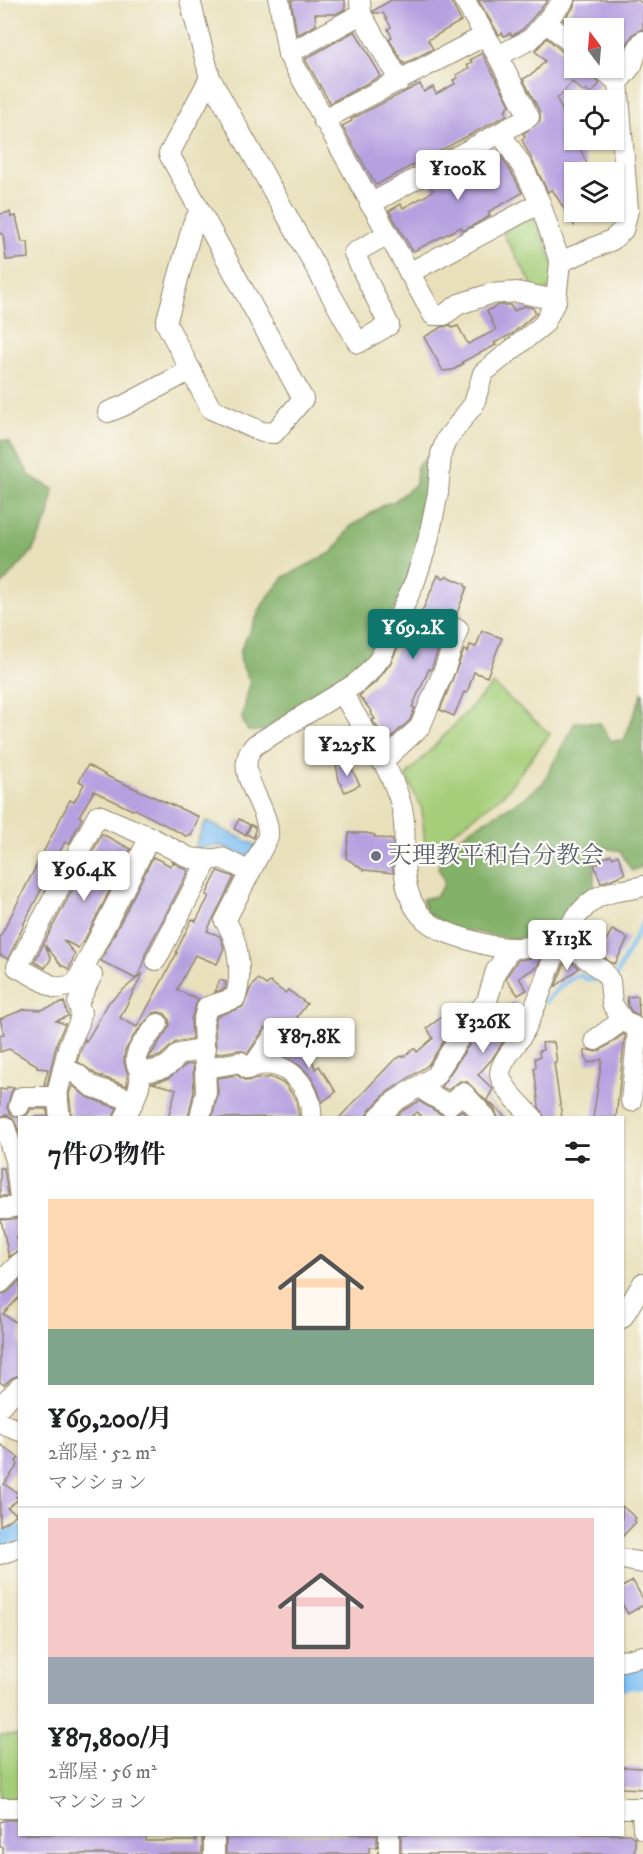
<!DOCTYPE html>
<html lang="ja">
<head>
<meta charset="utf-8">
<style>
	:root { --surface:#fff; --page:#f6f6f6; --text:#202124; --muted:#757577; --line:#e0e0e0; --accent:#0f766e }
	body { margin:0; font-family:"IM FELL DW Pica","Noto Serif JP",serif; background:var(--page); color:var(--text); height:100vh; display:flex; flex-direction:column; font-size:22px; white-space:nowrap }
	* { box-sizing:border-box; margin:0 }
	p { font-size:20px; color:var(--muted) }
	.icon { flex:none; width:33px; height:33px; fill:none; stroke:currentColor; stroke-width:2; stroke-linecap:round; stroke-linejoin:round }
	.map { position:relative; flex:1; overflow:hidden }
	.sheet { position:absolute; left:18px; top:1116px; width:606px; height:720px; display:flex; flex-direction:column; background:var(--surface); border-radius:0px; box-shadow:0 2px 4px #0004 }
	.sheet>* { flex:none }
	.needle { width:39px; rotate:344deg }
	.fabs { position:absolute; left:564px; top:18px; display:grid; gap:12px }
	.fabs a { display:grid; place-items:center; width:60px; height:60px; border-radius:0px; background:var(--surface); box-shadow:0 2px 4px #0004; font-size:30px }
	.price { position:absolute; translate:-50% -51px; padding:0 14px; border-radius:6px; background:#fff; color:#222; font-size:20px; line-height:39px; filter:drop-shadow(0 2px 3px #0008) }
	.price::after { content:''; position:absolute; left:50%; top:36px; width:18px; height:14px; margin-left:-9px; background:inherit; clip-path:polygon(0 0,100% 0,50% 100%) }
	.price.active { background:var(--accent); color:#fff }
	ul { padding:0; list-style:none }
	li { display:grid; align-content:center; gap:12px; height:318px; padding:0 30px }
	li+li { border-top:2px solid var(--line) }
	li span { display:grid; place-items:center; height:186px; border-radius:0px; color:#555 }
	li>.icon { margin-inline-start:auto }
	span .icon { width:108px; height:108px; fill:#fffc; stroke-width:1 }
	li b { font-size:26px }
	h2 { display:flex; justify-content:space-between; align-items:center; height:72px; padding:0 30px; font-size:26px }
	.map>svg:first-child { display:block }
</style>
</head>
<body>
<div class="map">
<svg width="643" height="1854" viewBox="0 0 643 1854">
	<rect width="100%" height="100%" fill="#fdfcf7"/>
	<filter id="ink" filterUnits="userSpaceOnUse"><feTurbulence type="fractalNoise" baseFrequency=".0167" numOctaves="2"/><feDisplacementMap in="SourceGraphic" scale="12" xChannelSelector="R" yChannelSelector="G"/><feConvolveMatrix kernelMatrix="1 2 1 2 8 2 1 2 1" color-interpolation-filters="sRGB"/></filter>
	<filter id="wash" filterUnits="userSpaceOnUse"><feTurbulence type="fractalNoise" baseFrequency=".008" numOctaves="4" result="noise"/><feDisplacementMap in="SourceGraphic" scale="24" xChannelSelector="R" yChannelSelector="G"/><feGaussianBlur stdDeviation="1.35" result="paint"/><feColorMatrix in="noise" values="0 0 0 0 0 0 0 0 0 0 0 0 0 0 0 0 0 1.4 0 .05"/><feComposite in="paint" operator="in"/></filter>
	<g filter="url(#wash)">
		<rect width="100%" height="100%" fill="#e8e0bb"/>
		<!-- green -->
		<g fill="#a6ce7a" stroke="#707c4c" stroke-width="1.5">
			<path d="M527,218L537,222L554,266L553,289L536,291L502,232Z"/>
			<path d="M493,684L550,734L505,793L433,848L425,847L422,809L406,776Z"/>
			<path d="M0,1735H19V1799L0,1800Z"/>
		</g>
		<!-- forest -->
		<g fill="#84b16a" stroke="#606e44" stroke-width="1.5">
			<path d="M0,440L8,441L31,477L53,489L49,516L32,552L0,586Z"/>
			<path d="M428,457L434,460L420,552L384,631L366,657L339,684L265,731H248L242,719L250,682L241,663L240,651L264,602L284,577L333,552L350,527L385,504L393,502L416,484L417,466Z"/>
			<path d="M643,691V866L632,871L620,851L605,848L594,862V887L552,930L515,940L449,927L427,912L422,899L436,896L444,885L443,877L438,868L443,853L469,830L521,800L543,783L575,722L600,723L611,741L624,740Z"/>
		</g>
		<!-- water -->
		<path fill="#7cbdf1" stroke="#5c7488" stroke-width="1.5" d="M206,821L256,845L252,854L243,856L222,846L194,848Z"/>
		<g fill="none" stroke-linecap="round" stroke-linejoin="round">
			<!-- stream -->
			<g stroke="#7cbdf1" stroke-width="4.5">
				<path d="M615,978L643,922"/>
				<path d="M546,1002C555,991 567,978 581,975L586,979L603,980"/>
			</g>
			<!-- river -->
			<g stroke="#7cbdf1" stroke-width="26">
				<path d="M0,1545L20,1538"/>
				<path d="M622,1678L643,1675"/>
			</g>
		</g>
		<g id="blocks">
			<!-- building -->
			<g fill="#b6a1e0">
				<path d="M291,0H345V9L336,14H315L316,25L297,35Z"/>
				<path d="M391,0H450L461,21L428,40L433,49L404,64L389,39L392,37L388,29L391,27L383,13H374L373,11Z"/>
				<path d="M478,0H548L523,29L512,36L510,33L504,36L502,33L499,35Z"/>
				<path d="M576,0H638L643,4V29L633,34L626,46L622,58L616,65L614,63V28H595L591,25L588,28L574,30L563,20L573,8Z"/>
				<path d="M355,31L381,76L330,103L305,59Z"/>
				<path d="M547,38L574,62V68H581L587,73L589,70L593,77L600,83L591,94L586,89L584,92L572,82L557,99L587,164L574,171V225L552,189L548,192L522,140L525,137L523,134L540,121V112L523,79L534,73L545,61L535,51Z"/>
				<path d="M482,53L510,105L506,108L507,110L505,111L507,115L376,185L342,126L352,121L351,119L420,84L424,92L433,87L436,94L455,84L453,80L458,78L456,75L469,68L467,65L472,62L470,60Z"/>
				<path d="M493,151L494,153L498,151L514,177L522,193L488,212L490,216L463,231L461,227L414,251L412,250L389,211L401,204L403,208L427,195L433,190L430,185Z"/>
				<path d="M10,212L11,217L16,216L22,242H28L29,258L6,260L3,234H0V214Z"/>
				<path d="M498,305H510L514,311L524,306L533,308L536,313L512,334L494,343L496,345L462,362L463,364L453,370L443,371L424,337L442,327L451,325L452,328L458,326L468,344L496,330L487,311Z"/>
				<path d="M438,575L443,578L447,576L465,584V586L467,587L457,613L450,610L438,633L443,635L431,670L429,669L412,707L415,708L410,720L387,741L372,720L375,719L371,713L372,712L359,696L376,682L390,664L412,617L415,614L420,616Z"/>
				<path d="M482,631L502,638L487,677L474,672L467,693L464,692L454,716L440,710L464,650L468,652L470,645L476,647Z"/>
				<path d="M348,726L357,741L360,749L343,753L338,736L341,735L339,729Z"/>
				<path d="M348,762L360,785L345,792L339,780L336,765Z"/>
				<path d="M88,765L109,777L199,817L191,836L189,835L188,837L135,809L132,810L94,791L79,816L82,818L69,844L65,842L53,864L54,865L23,925H24L8,959L0,955V937L70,800L74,802L84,784L79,781Z"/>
				<path d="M239,819L250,825L245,835L234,829Z"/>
				<path d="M251,825L255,827L254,838L246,834Z"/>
				<path d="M349,833H366L375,835L374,837L393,840V873L364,870L346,858Z"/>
				<path d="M102,834L131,849L85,939L78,948L63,940L75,954L69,969L61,965L45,945L51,959L45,968L34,962Z"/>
				<path d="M611,855L613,858L618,855L625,874L601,883L594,865L602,862L601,859Z"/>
				<path d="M153,857L171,866L173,862L187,870L188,872L145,954L143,966L136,979L143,973L120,1018L137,1027L177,953L176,952L192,919L196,921L209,896L206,895L218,871L234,877L207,931L220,936L224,948L217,964L195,955L177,990L198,999L191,1019L192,1039L176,1042L160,1056L148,1059L170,1025L169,1019L165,1014L159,1012L153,1013L135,1034L125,1051L124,1063L128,1075L127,1086L97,1075L77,1061L85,1039L86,1042L109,1002L136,979L101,961Z"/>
				<path d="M612,930L628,938L615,964L610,962L584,941L594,949L596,945L602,948Z"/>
				<path d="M541,957L538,966L519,978L527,990L518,995L506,979L507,976L518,960Z"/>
				<path d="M567,958L579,968L555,987L563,967Z"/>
				<path d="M258,979L266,985L270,982L285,993L288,990L307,1004L297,1017L300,1020L299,1023L287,1041L285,1040V1031L281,1027L276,1024L269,1025L264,1029L248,1053L239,1050L216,1054L215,1023L217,1016L243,1007L250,989Z"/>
				<path d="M220,980L226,982L225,989L215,992Z"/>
				<path d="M638,996L639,1016L631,1011L628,1006L627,997Z"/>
				<path d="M515,1001L521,1009L506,1022L513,1027L492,1059L478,1075L493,1089L487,1100L507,1118H498L495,1110L467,1082L460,1081L448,1090L441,1087L483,1024Z"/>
				<path d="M64,1002L68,1016L56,1021L65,1024L57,1042L47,1085H44L48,1069L37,1068V1065L9,1049L0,1052V1035L4,1034L0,1019L25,1009L41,1010Z"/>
				<path d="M469,1004L428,1065L386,1093L370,1110L365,1118H339L394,1060L402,1056L403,1057L412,1050L415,1049L417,1052L433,1038L427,1028L454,1008L456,1010Z"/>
				<path d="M624,1034L625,1035L616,1118H593L602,1059L588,1063L584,1051L589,1050L596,1052L601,1050Z"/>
				<path d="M286,1042L310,1053L315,1069L319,1066L336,1092L322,1102L317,1088L310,1075L299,1065L280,1055Z"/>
				<path d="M554,1042L557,1063H554L562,1118H545L539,1107L534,1068L536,1067L535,1058L540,1057L539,1051L543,1050L542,1043Z"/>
				<path d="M193,1064L194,1091L188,1118H168L176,1089L152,1083L167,1079L186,1065Z"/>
				<path d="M237,1075L246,1081L270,1077L285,1084L296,1099L299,1117L212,1118L218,1094L217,1078Z"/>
				<path d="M72,1085L87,1097L117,1108L113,1118H72L69,1094Z"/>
				<path d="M7,1087L14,1088L11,1093L7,1108L10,1114L20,1118V1134L13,1118L7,1115L0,1116V1089L6,1090Z"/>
				<path d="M419,1101L444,1116L451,1117L462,1110L469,1118H422L418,1112L409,1118H399L398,1115L402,1111Z"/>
				<path d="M31,1109H47L48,1116L22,1118L27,1115Z"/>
				<path d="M0,1168H4L8,1196H0Z"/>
				<path d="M20,1218V1235L16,1238L20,1242V1251L9,1257L1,1220Z"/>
				<path d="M20,1280V1296L3,1314L20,1325V1375L12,1378L4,1385L0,1382V1295L8,1292Z"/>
				<path d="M0,1444L19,1458L16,1461L18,1465L4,1484L19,1494L16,1497L19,1499L7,1508L17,1514L0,1526Z"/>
				<path d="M622,1506L636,1518L634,1520L636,1522L622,1537Z"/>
				<path d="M633,1581L643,1599V1605L628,1614L622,1604V1587Z"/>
				<path d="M622,1767L643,1768V1789L622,1788Z"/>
				<path d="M5,1820H20V1834H146V1841H196V1835H202V1854H3V1847H0V1822Z"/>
				<path d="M226,1834H371L377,1835V1847H369V1854H226Z"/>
				<path d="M401,1834H629L635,1838V1847L634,1854H407L401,1853Z"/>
			</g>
		</g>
	</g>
	<g filter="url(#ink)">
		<use href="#blocks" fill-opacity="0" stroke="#92856c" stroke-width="1.5"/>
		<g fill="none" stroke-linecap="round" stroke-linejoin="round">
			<defs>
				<g id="minor">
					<path d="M190,0L210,78L358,343L389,325L354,253L388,234"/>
					<path d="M279,0L288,54L433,315H444L459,304L490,294L517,292L556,300"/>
					<path d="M361,14L400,81"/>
					<path d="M546,22L574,45"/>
					<path d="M288,54L361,14L360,0"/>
					<path d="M498,56L531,39L564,0"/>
					<path d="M601,68L618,82"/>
					<path d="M323,120L484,36"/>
					<path d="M370,204L529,117L498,56L464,0"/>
					<path d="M200,211L193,224L166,323L211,409L262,432L274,433L303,399L169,154L210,78"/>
					<path d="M560,262L612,240L623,230L628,210L618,82L632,65L637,50L643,41"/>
					<path d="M409,273L540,203"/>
					<path d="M108,412L123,406L191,370"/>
					<path d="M342,692C360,725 390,766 400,801C409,830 401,855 406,882C413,922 438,931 473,941C485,945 500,948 513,948C530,948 546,944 563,940L604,972L610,981L612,1004L623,1020L643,1032"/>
					<path d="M382,762L420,727L445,668L458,629"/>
					<path d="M150,837L75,985L56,988L17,967L98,815L150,837L190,858L208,860L222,858L250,872"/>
					<path d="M156,960L208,860"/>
					<path d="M595,1040L623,1020"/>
					<path d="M257,1064L258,1059L274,1036"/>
					<path d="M207,1068L241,1062L248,1069C280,1052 314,1085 311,1118"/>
					<path d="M64,1069L77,1074L91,1086L134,1101"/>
					<path d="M140,1072C159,1070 167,1070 179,1054L205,1049"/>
					<path d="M421,1086L428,1093L449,1105L463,1093L486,1118"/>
					<path d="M631,1101L638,1030"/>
					<path d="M19,1106L22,1097H58"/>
					<path d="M60,1118L57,1094L69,1045L79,1023L81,1012L78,1003L92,975"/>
					<path d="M125,1118C131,1105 142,1088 140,1074C140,1069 136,1065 136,1060C136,1047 151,1034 158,1024"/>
					<path d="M200,1118L206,1092L203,1022L207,1007L235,998C243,978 239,939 225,921L268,837C271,806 229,771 255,745L355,684L368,673L381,657L415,581L428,541L438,493L441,454L446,440L474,404L483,373L544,324L556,300L560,262L540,203L525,171L501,134"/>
					<path d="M378,1118L394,1102L435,1076L470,1021L487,1001L496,971L511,948"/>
					<path d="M533,1118C524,1108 501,1087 500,1074C500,1062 516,1046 522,1035C546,993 553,928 595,899C608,890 628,891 643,886"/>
					<path d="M5,1127L16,1164L20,1199"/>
					<path d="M0,1208H10L20,1205"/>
					<path d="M0,1283L20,1263"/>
					<path d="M622,1318L643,1283"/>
					<path d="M0,1406L20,1387"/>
					<path d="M0,1423L20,1431"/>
					<path d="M0,1554L20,1547"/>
					<path d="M622,1559L643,1563"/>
					<path d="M622,1661L643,1656"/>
					<path d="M0,1808H20"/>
					<path d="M622,1808H642L643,1829"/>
					<path d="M389,1834V1854"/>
					<path d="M214,1854V1834"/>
				</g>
			</defs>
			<!-- minor casing -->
			<use href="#minor" stroke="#92856c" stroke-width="22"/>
			<!-- minor -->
			<use href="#minor" stroke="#fff" stroke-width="20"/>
		</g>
	</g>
	<!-- markers -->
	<circle fill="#6b7280" stroke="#fdfcf7" stroke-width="2" cx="376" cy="856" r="6"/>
	<g text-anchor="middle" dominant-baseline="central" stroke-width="4.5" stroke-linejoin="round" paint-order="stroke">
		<!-- worship labels -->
		<g font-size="24" fill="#5b616d" stroke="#fdfcf7" text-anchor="start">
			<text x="388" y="856">天理教平和台分教会</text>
		</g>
	</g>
</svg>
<div class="fabs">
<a><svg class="needle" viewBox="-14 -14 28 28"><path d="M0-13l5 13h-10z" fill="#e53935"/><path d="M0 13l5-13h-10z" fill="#757577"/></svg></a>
<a><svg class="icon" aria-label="locate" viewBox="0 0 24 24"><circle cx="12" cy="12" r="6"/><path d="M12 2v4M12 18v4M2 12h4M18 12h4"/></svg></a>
<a><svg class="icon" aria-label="layers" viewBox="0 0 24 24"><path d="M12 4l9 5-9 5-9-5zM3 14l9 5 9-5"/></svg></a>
</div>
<b class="price" style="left:458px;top:201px">¥100K</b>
<b class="price active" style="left:413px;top:660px">¥69.2K</b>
<b class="price" style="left:347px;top:777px">¥225K</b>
<b class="price" style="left:84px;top:902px">¥96.4K</b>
<b class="price" style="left:567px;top:971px">¥113K</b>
<b class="price" style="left:483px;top:1054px">¥326K</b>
<b class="price" style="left:309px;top:1069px">¥87.8K</b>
<section class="sheet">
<h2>7件の物件<svg class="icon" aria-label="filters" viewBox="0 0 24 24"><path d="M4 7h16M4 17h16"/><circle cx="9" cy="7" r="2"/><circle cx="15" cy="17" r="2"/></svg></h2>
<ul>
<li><span style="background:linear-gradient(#ffd9b3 70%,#7fa58c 0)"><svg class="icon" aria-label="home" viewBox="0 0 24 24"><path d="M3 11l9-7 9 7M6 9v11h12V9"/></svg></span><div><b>¥69,200/月</b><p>2部屋 · 52 m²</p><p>マンション</p></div></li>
<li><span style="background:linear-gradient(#f6c9c9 75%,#9aa5b1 0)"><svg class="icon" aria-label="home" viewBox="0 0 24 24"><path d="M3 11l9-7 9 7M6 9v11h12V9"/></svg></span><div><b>¥87,800/月</b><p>2部屋 · 56 m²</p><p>マンション</p></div></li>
</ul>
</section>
</div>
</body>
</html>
